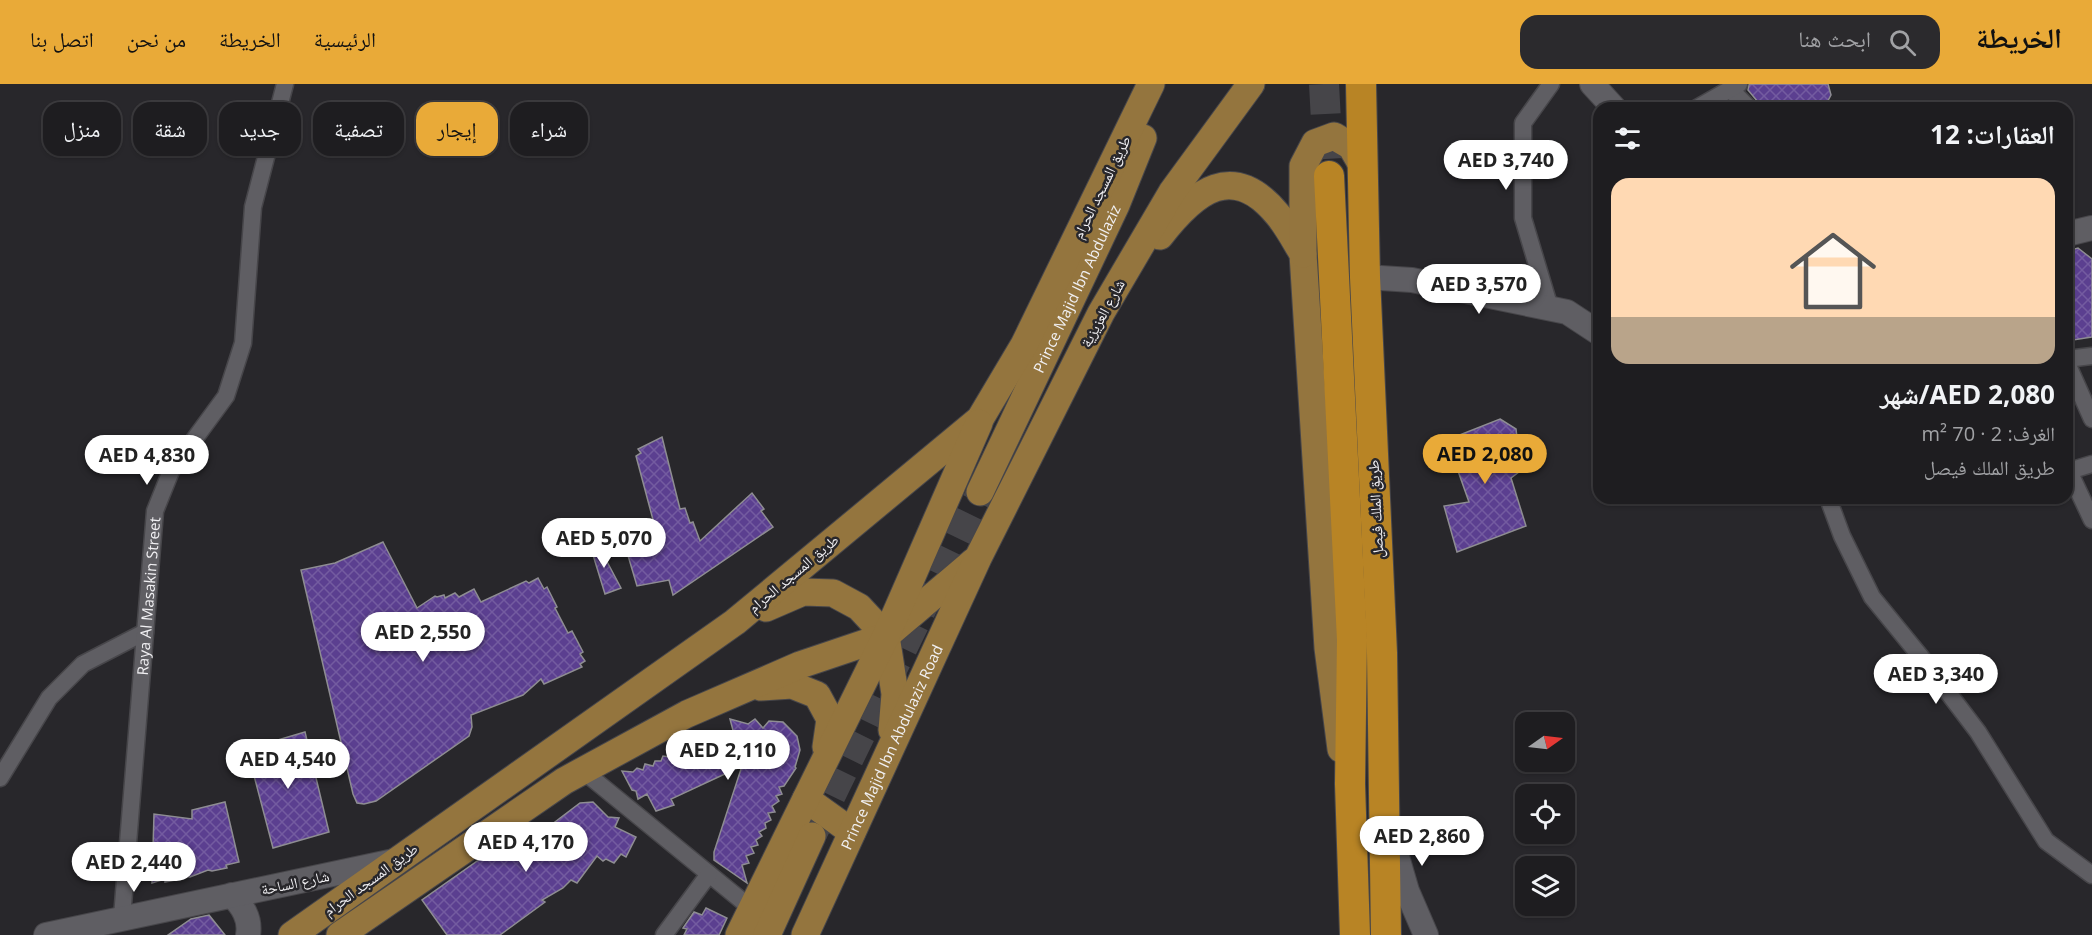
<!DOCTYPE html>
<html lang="ar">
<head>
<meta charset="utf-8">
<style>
	:root { --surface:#1e1d20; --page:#2b2a2d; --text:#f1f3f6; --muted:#a1a2a5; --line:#3c3b3e; --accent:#e9aa38 }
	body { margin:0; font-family:"Open Sans","Noto Naskh Arabic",sans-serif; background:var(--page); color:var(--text); direction:rtl; height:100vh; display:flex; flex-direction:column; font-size:22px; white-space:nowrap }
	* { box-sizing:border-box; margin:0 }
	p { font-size:20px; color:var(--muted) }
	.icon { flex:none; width:33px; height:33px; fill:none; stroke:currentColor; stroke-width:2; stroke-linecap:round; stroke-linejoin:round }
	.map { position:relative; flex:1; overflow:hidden; direction:ltr }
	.sheet { position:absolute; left:1593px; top:18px; width:480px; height:402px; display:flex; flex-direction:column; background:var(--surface); border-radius:18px; box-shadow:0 2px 4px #0004,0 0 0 2px var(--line); direction:rtl }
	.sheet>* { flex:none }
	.banner { position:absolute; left:18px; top:18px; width:570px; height:54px; direction:rtl; display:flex; gap:12px }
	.needle { width:39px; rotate:76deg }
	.tools { position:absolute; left:1515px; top:628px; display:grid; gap:12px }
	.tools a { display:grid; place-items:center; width:60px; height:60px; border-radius:12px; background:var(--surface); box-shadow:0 2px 4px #0004,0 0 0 2px var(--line); font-size:30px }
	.price { position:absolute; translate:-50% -51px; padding:0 14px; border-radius:21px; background:#fff; color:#222; font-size:20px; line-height:39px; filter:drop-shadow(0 2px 3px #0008) }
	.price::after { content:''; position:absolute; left:50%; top:36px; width:18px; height:14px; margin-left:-9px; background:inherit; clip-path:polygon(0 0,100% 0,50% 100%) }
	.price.on { background:var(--accent); color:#111 }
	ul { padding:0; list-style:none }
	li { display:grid; align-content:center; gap:12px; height:318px; padding:0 18px }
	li+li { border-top:2px solid var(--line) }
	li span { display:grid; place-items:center; height:186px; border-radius:18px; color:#555 }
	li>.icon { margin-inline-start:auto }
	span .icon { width:108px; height:108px; fill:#fffc; stroke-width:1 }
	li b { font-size:26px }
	h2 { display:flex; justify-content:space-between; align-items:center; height:72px; padding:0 18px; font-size:26px }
	.tag { padding:0 21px; border-radius:18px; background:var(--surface); box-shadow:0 2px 4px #0004,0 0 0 2px var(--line); font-size:21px; line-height:54px }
	.tag.on { background:var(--accent); color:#111 }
	header { display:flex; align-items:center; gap:36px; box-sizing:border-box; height:84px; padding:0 30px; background:var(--accent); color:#111 }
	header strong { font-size:28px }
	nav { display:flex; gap:33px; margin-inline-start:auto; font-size:21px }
	.search { width:420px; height:54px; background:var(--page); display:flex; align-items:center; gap:15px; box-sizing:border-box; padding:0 21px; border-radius:18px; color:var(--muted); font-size:22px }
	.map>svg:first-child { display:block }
</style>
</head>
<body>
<header>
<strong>الخريطة</strong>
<div class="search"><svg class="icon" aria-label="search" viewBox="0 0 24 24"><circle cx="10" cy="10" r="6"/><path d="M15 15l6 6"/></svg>ابحث هنا</div>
<nav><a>الرئيسية</a><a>الخريطة</a><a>من نحن</a><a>اتصل بنا</a></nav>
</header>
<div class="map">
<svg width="2092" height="851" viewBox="0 0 2092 851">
	<defs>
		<pattern id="building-cross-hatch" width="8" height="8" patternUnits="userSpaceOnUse" patternTransform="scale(1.5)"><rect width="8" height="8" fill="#5b3f90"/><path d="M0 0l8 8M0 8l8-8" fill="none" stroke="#735ba0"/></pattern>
	</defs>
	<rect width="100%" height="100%" fill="#28272b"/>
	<!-- building -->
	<g fill="url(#building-cross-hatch)" stroke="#8e8d92" stroke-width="1.5">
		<path d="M1749,0H1828L1831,11L1824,24H1763L1748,6Z"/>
		<path d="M2078,164L2092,175V253L2073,256L2067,251V167Z"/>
		<path d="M1500,335L1516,345L1517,354L1514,358L1519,388L1511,394L1526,442L1457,468L1444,422L1469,418L1447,356Z"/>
		<path d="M662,353L680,425L685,424L690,439L693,438L700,457L752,409L764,425L761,427L773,443L673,511L669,496L637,502L621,448L636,457L656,447L636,372L641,369L638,365Z"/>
		<path d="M595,455L621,504L605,510L589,458Z"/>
		<path d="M383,458L417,524L435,512L437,513L444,511L445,514L455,509L459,513L474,505L481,518L526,497L529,499L538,494L544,505L547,503L557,523L555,524L568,549L572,547L583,568L580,570L585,577L580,580L582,583L544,600L541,595L523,611L471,631L472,643L469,652L376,717L364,720L357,719L353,710L301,486L335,479Z"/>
		<path d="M730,635L748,640L755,635L763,644L769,637L783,638L797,652L800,666L795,683L796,684L784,702L779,703L782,710L776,712L779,717L772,722L775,728L768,729L771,736L765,739L766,744L759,748L762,752L756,756L758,761L751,763L754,769L746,772L749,779L742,781L747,799L714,776V768L742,682L671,715L674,721L656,727L647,710L638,715L636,707L632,706L622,687L633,688L637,684L643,686L645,680L653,682L655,677H661L663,672L670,673L672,667L678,669L681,664L687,665L691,660L696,663L698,655L704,659L707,652L713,654L716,647L734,650Z"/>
		<path d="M305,648L329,748L273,764L247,665Z"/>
		<path d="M225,718L239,778L226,781L227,784L212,787L208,786L190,793L182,792L175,796L165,798V795L152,799L154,730L192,735V726Z"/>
		<path d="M593,718L608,733L619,734L615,743L636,753L626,773L621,770L614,779L606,775L603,777L597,772L577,799L571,796L563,804L542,816L545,818L500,851H447L422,816L524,744L538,762L551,741L580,719Z"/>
		<path d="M706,824L727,834L719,851H684L687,845L683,844L694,828L702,831Z"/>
		<path d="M209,831L225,851H168L191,835Z"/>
	</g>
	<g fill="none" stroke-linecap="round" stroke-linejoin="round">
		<!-- primary-tunnel -->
		<path stroke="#464549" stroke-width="27" stroke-dasharray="27 14" stroke-linecap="butt" d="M814,749L980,408"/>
		<!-- highway-tunnel -->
		<path stroke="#464549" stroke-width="30" stroke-dasharray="30 15" stroke-linecap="butt" d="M1324,0L1329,92"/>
		<defs>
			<g id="street">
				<path d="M1730,5L1749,24"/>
				<path d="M1697,24L1739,0"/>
				<path d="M1550,224L1523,134V39L1551,0"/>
				<path d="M2067,275L2092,272"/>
				<path d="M2067,279L2092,335"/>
				<path d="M2092,380L2069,387L2092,436"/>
				<path d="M1828,414L1842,452L1872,513L1921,573L1978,648L2046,757L2092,791"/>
				<path d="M582,686L752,825"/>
				<path d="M0,694L49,614L83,580L145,548"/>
				<path id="s1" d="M122,833L155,427L171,387L226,312L243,259L253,123L285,0"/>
				<path d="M664,851L709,790"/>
			</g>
			<g id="secondary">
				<path d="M1592,0L1614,24"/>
				<path d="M2067,150L2092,144"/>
				<path d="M1365,193L1412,196L1567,228L1599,249"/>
				<path d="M1391,752L1407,807L1426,851"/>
				<path d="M232,811C242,822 251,834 248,851"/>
				<path d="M46,851L394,777"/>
			</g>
			<g id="primary">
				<path d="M1160,152C1195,107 1233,76 1278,131C1288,143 1295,157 1303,170L1328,564L1341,665"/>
				<path d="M1303,170V82L1315,59L1334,52L1351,62L1362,81"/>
				<path id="s2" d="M980,408L1116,121L1143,54"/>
				<path d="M766,524L803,508L833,509L859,523L886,552L895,610L892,646"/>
				<path d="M761,603L792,601L817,611L830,635L826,663"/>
				<path d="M806,715L852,748"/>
				<path d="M292,851L735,538L980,335L1024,261L1151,0"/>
				<path d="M340,851L564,697L687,630L800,581L886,552L973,478"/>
				<path d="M739,851L886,552L979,339"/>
				<path d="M767,851L812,752"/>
				<path id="s3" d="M805,851L978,474L1101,229L1172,108L1251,0"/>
			</g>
			<g id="highway">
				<path d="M1361,0L1365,193L1382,569L1386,851"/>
				<path d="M1329,92L1352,556L1350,700L1355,851"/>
			</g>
		</defs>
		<!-- street casing -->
		<use href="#street" stroke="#47464a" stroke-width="19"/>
		<!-- secondary casing -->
		<use href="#secondary" stroke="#47464a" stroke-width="26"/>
		<!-- primary casing -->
		<use href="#primary" stroke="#47464a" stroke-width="29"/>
		<!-- highway casing -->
		<use href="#highway" stroke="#47464a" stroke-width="32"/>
		<!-- street -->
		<use href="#street" stroke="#5f5e63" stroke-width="16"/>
		<!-- secondary -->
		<use href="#secondary" stroke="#5f5e63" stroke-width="24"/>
		<!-- primary -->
		<use href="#primary" stroke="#94753e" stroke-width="27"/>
		<!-- highway -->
		<use href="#highway" stroke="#b88425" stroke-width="30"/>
	</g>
	<g text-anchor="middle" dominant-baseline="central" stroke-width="5" stroke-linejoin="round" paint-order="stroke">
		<!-- street labels -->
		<g font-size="15" fill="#f1f0f3" stroke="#28272b">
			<text transform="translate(1101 103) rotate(-64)">طريق المسجد الحرام</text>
			<text stroke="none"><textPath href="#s2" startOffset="225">Prince Majid Ibn Abdulaziz</textPath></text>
			<text transform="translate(1102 229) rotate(-61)">شارع العزيزية</text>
			<text transform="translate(1375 425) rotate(-93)">طريق الملك فيصل</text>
			<text transform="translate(793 489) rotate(-40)">طريق المسجد الحرام</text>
			<text stroke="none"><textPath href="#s1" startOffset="322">Raya Al Masakin Street</textPath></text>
			<text stroke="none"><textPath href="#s3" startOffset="207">Prince Majid Ibn Abdulaziz Road</textPath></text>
			<text transform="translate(370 795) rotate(-36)">طريق المسجد الحرام</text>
			<text transform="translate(295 798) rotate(-12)">شارع الساحة</text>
		</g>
	</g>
</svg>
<div class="tools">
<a><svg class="needle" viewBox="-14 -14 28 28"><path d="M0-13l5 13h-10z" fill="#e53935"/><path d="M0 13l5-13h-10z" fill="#a1a2a5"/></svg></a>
<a><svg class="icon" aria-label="locate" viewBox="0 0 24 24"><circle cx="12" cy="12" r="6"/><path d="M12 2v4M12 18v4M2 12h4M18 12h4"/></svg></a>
<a><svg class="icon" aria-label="layers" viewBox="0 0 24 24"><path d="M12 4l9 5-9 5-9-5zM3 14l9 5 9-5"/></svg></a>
</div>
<b class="price" style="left:1506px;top:107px">AED 3,740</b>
<b class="price" style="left:1479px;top:231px">AED 3,570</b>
<b class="price on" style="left:1485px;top:401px">AED 2,080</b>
<b class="price" style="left:147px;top:402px">AED 4,830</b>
<b class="price" style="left:604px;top:485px">AED 5,070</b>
<b class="price" style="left:423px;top:579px">AED 2,550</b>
<b class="price" style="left:1936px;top:621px">AED 3,340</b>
<b class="price" style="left:728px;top:697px">AED 2,110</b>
<b class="price" style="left:288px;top:706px">AED 4,540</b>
<b class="price" style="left:1422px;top:783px">AED 2,860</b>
<b class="price" style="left:526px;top:789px">AED 4,170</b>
<b class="price" style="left:134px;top:809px">AED 2,440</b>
<div class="banner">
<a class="tag">شراء</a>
<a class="tag on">إيجار</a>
<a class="tag">تصفية</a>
<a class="tag">جديد</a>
<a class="tag">شقة</a>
<a class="tag">منزل</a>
</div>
<section class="sheet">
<h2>العقارات: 12<svg class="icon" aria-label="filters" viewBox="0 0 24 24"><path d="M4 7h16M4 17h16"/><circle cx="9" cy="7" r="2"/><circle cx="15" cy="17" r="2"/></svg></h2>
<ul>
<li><span style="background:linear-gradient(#ffd9b3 75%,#b9a48a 0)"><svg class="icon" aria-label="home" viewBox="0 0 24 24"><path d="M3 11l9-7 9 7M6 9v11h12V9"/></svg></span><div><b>AED 2,080/شهر</b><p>الغرف: 2 · 70 m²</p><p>طريق الملك فيصل</p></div></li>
</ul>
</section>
</div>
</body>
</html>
